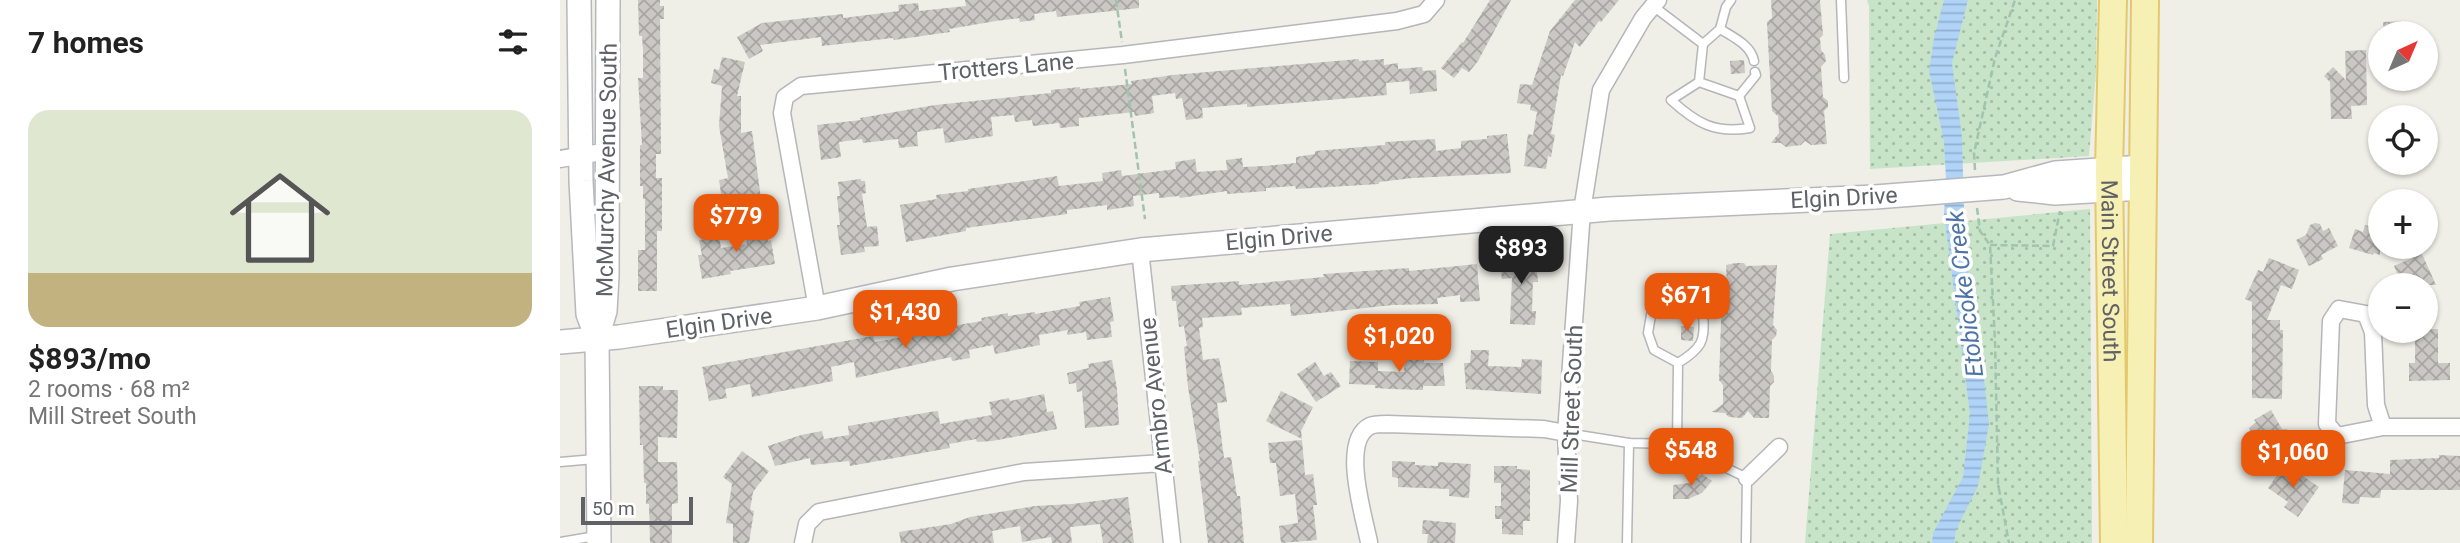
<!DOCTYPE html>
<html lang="en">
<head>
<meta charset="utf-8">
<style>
	:root { --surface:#fff; --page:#f2f2f2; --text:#222; --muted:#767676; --accent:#ea580c }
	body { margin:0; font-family:Roboto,sans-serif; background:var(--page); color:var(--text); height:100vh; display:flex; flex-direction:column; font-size:26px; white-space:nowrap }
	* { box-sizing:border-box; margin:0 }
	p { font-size:23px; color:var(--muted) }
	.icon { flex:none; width:38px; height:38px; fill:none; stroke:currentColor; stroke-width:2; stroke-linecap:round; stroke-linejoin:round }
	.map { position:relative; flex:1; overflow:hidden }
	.panel { display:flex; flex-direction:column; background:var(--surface); width:560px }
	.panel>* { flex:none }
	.needle { width:46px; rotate:44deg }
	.controls { position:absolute; left:1808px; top:21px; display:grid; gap:14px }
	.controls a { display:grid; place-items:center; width:70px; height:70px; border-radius:50%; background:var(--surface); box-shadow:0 2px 5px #0004; font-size:35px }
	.scale { position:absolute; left:21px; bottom:18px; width:112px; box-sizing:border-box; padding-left:7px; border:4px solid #5f6166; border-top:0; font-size:19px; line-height:24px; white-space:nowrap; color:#5f6166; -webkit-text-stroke:5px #fff; paint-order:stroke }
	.price { position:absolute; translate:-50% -60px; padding:0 16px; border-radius:14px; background:var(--accent); color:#fff; font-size:23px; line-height:46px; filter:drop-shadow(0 2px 4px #0008) }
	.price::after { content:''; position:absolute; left:50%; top:42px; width:21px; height:16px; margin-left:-10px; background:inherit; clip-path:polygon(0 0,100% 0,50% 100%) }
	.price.selected { background:#222; color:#fff }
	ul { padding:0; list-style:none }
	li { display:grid; align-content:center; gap:14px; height:371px; padding:0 28px }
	li span { display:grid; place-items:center; height:217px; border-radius:21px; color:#555 }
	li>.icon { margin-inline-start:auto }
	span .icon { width:126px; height:126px; fill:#fffc; stroke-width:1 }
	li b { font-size:30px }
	h2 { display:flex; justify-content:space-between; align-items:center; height:84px; padding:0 28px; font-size:30px }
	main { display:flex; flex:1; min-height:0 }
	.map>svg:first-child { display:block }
</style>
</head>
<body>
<main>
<section class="panel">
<h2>7 homes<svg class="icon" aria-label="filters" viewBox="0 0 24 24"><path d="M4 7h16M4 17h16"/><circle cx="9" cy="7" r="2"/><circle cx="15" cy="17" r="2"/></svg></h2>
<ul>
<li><span style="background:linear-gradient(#dfe7d0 75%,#c2b280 0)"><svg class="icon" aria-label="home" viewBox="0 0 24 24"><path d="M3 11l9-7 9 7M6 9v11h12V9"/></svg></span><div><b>$893/mo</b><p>2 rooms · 68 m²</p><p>Mill Street South</p></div></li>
</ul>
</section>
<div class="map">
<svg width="1900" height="543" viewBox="0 0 1900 543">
	<defs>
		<pattern id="park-dots" width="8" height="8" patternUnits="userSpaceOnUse" patternTransform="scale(1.75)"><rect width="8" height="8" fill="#c7e4c8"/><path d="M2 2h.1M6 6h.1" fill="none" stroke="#a5bca6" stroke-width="1.8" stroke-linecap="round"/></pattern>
		<pattern id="water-rules" width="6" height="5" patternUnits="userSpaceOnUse" patternTransform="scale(1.75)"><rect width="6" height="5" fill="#b0d4f7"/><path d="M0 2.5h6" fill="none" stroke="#92afcc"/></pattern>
		<pattern id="building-cross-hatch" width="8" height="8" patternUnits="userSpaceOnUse" patternTransform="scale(1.75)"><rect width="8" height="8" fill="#cbc8c4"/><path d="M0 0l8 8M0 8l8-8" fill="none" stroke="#a8a6a3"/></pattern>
	</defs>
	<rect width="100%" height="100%" fill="#efeee7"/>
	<!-- park -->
	<g fill="url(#park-dots)">
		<path d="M1307,0H1537L1536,72L1529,156L1310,169L1309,6Z"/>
		<path d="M1530,209L1532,543H1245L1270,234Z"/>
	</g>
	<!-- water -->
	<path fill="url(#water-rules)" d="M1384,0H1408L1392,63L1402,137L1405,246L1421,351L1429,424L1418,486L1396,530L1394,543H1372L1373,533L1403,477L1410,414L1384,214L1386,180L1384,141L1369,71L1374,38Z"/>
	<!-- building -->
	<g fill="url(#building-cross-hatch)">
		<path d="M78,0H100V6H104V19H100L101,154H96V178H102V231H97V291H78V250H85V199H83V186H80V145H82L78,78H83V50L82,36H79Z"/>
		<path d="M405,0H579V8L497,17L496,11L474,14L475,20L460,22L459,18L436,21L389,29L390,32L334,40L333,38L262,46L261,37L200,45L203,51L189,59L177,37L202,23L283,14V18L339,11L338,5L358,3L359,11L406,6Z"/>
		<path d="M930,0H951L918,61L909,72L902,68L894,78L881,68L902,42L903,43Z"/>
		<path d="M1015,0H1059L1041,22L1039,21L1020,47L1015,42L1003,76L1001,75L991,134L995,135L991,157L988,156L986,169L964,166L968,134L973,135L977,112L970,110L971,105L957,103L960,84L972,85L990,31Z"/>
		<path d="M1211,0H1260L1263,35L1260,38L1261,50L1265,55L1266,61L1261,67L1263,97L1268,101V107L1264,111L1267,144L1251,145L1245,141L1241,145L1226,147L1221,143H1211L1219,133L1218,116L1212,111L1209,60L1207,22L1212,18Z"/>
		<path d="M1845,21L1846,33H1824L1823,22Z"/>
		<path d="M1806,50L1807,105L1791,106L1792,119H1771L1770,82L1764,76L1773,67L1786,80L1785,51Z"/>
		<path d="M162,57L185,62L177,96H181V133L192,131L201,199L177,203L176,198L162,200L159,180L168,178L159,126L162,86L151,83L154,69L159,70Z"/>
		<path d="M799,59V61L824,59V65L838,63V69L862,67L863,71L876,70L877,91L850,94L849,81L826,83L827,95L687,107V104L642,108L643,118L626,120L622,98L616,99L615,93L592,96L594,113L575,116L574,112L519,118V126L500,128L499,123L473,126L472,120L455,122L454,115L431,117L433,136L385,143L383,128L357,132L358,146L339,148L338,139L303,143L302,139L279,142L281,157L261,160L257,125L301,120L300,118L375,105L491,93V90L520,87V89L572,84L571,81L613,75Z"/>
		<path d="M1184,60L1185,73L1171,74L1170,61Z"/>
		<path d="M947,134L951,173L853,178L819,182V184L736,189L735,186L706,188V191L667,194V191L620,198L619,196L599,198V193L573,196L574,206L547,210V205L507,210V214L406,228V231L346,242L340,205L377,199L376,195L408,191V189L478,179L497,176L499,186L543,181L542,173L561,170L562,176L616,169L615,162L635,159L637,172L667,170L666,160L682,158L683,167L704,166L736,163V157L755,154V151L825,145V142L875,139L876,151L901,148V141L927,139V136Z"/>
		<path d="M301,179V181H305L306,193L302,194L307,227L317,226L319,246L304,247L305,252L281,255L277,225H280L277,196H280L278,182Z"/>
		<path d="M1755,223L1760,224L1763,231L1769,228L1778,246L1761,255L1763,259L1749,266L1736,240L1746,235L1750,225Z"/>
		<path d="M1805,225L1820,229V255L1814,253L1813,255L1789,248L1795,229L1803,232Z"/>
		<path d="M205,226L208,241L211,240L215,264L170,271L171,274L142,279L138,255H142L139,240L159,236L161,248L187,244L185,229Z"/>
		<path d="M975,252L978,282H973L972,311H976L975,325L950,324L952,278L942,279L939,257Z"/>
		<path d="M1862,254L1876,285H1842L1834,266Z"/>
		<path d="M1709,258L1739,270L1732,289L1721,285L1707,320H1720V330H1723L1722,399L1692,398V302L1685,299L1698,270L1703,272Z"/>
		<path d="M1176,263H1184L1186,266L1217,265L1213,325L1217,330L1216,336L1212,340L1211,371L1214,376V382L1210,386L1209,418H1194L1188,411L1182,418L1169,417L1165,413L1152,412L1163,404V385L1159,380L1162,293L1167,287L1166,265Z"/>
		<path d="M917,264L920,301L900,302V295L877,298L878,304L833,305L731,316L730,304L681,308L682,315L642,318L643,327L639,328L643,360L659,358L664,383L667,402L657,403L664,458L671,457L677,496H680L684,543H648L638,461H640L628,387L624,347L627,346L624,326L619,327L616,301H612L611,286L679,281V285L764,277L763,274L849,268V271Z"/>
		<path d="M550,297L554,321L550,322L552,337L527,340L526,332L507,335L508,330L479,335L480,345L435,354L433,345L409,350L410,358L392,361L391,357L296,378L294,362L271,367L273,381L192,397L190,384L165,389L167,398L149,401L142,367L313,336L315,342L386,329V327L422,321L421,318L448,313V316L475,312V314L520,306L519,302Z"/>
		<path d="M1121,326L1134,327L1133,341L1121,340Z"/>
		<path d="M1866,329H1878V363H1890V380L1849,381V363H1855V331H1866Z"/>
		<path d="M911,350H929L928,366L961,367L962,359L982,360L981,394L906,389L904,363H910Z"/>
		<path d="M845,353H864V363H883L885,386H863V390L831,389L815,388V385L789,384L790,361L818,362V371L844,372Z"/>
		<path d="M552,360L557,389L559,425L525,428L522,391L517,392L516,383L509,384L507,373L529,368L528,364Z"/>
		<path d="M755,362L764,376L771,372L781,386L756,402L737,374Z"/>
		<path d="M79,386H103V390H118L117,438L98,437V462H117L118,503L112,504V543H90L89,504H86V483H84L83,445H80Z"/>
		<path d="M721,391L753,407L741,431L742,439L706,421Z"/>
		<path d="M484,394L487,412L493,411L497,429L432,441L417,442L416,439L389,444L390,448L290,466L289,461L251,465L250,458L215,466L208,446L241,435L262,431L264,439L289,435L288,426L370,412L378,411L380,424L432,415L429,402L449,398L450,401Z"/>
		<path d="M1711,410L1722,429L1729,430L1733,443L1705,460L1698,449L1700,447L1689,428L1696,422L1694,420Z"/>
		<path d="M742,440L745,475L753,474L757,505H753L757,540L721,543L719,526L738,523L735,494L720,496L716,463H710L708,443Z"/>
		<path d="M182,451L209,471L193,492L190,510L194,511L189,543H173V524L166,523L172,484L163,477Z"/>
		<path d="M1879,455L1900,456V490H1821L1820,498L1800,497L1799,504L1782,503L1785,470L1830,474V460L1879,458Z"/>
		<path d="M832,461L855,462V465L878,466V462L911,464L909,498L889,496V489L838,487V478L832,477Z"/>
		<path d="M1725,464L1759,487L1738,517L1724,507L1728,502L1708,488Z"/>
		<path d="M934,466H957V469L970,470V521H963V535L942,534V519H935V506H941V483H934Z"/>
		<path d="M1142,474L1152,481L1142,493L1128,499H1113V485L1129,483Z"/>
		<path d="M568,497L574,543H543L540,524L510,527L512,543H492L491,537L462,542L460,526L432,531L434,543H341L339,532L391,524L410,517L475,506L512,504Z"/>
		<path d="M863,520L896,523L895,543H867L868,534H862Z"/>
	</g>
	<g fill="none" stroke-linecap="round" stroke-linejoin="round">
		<defs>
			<g id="lane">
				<path d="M1281,0L1284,78"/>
				<path d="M1093,6L1143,44L1139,82L1111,100C1136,123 1155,134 1190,128L1179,96L1139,82"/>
				<path d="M1160,29C1173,37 1191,45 1194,61"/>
				<path d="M1143,44L1160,29L1166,7L1171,0"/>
				<path d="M1179,96L1196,75L1195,72"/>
				<path d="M1006,433L1069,443L1117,444L1187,478L1186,541"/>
				<path d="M1117,444L1118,363C1141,349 1146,341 1143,315L1127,300H1108L1091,315L1088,333L1094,350L1118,363"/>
				<path d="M0,462L35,459"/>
				<path d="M0,542L36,536"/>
				<path d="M1067,543L1069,443"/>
			</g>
			<g id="street">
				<path d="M0,159L48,151"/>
				<path d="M580,250L612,543"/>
				<path d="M257,308L222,113L225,97L241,86L563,55L837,21L864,14L876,0"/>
				<path d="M1823,427L1816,405L1813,332L1806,314L1779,309L1771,321L1767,424L1777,436L1823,427H1900"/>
				<path d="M1187,478L1219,447"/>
				<path d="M809,542C804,516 780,441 810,426C814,424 823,424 827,424L984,429L1006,433"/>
				<path d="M243,543L247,524L259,512L464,472L603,463"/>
				<path d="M1006,543L1009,501L1006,433L1022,211L1041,90L1083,18L1098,0"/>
			</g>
			<g id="secondary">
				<path d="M19,0L21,181L28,314L37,338L39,543"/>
				<path d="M1444,187L1495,173L1584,167"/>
				<path d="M1458,189L1495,193L1584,188"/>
				<path d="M37,338L45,311L47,276L48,0"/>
				<path d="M0,342L59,337L257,308L392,279L580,250L1049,209L1315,197"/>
			</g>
			<g id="primary">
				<path id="s1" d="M1553,0L1549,170L1554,543"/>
				<path d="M1579,543L1585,0"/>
			</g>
		</defs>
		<!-- lane casing -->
		<use href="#lane" stroke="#b4b6ba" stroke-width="11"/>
		<!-- street casing -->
		<use href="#street" stroke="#b4b6ba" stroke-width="19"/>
		<!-- secondary casing -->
		<use href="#secondary" stroke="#b6b8bd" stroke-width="26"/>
		<!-- primary casing -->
		<use href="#primary" stroke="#e3c96c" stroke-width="30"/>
		<!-- path -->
		<g stroke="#a0c4ad" stroke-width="2.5" stroke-dasharray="7 3.5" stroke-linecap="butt">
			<path d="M556,0L562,42"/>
			<path d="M565,69L585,219"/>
			<path d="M1415,170L1414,153L1435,58L1455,0"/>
			<path d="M1417,208L1420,231L1430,245L1435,341L1438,484L1449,543"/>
			<path d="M1430,245L1493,246L1500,211"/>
		</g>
		<!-- lane -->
		<use href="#lane" stroke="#fff" stroke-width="8"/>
		<!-- street -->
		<use href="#street" stroke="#fff" stroke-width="16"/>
		<!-- secondary -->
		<use href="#secondary" stroke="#fff" stroke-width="23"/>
		<!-- primary -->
		<use href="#primary" stroke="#f7f0b4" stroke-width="26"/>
		<defs>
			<path id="secondary-bridge" d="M1315,197L1444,187"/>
		</defs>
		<!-- secondary-bridge casing -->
		<use href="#secondary-bridge" stroke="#b6b8bd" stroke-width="26" stroke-linecap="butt"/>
		<!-- secondary-bridge -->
		<use href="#secondary-bridge" stroke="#fff" stroke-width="23"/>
	</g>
	<g text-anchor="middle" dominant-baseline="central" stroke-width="7" stroke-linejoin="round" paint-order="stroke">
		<!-- street labels -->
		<g font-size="23" fill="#5f6166" stroke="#fff">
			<text transform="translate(446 67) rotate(-5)">Trotters Lane</text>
			<text transform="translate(47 170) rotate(-89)">McMurchy Avenue South</text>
			<text transform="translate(1284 198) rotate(-3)">Elgin Drive</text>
			<text transform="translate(719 238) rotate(-5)">Elgin Drive</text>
			<text stroke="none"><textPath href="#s1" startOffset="271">Main Street South</textPath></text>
			<text transform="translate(159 323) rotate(-8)">Elgin Drive</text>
			<text transform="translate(596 396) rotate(-96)">Armbro Avenue</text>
			<text transform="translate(1012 409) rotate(-88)">Mill Street South</text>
		</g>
		<!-- water labels -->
		<g font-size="24" font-style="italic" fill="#4d74a7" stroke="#fff">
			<text transform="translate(1405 294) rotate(-97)">Etobicoke Creek</text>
		</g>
	</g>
</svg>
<div class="controls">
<a><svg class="needle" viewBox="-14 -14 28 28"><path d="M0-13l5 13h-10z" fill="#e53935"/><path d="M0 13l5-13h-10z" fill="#767676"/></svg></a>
<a><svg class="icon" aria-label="locate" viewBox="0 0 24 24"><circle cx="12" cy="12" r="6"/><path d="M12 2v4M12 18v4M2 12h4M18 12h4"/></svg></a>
<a>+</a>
<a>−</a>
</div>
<div class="scale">50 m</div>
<b class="price" style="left:176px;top:254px">$779</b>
<b class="price selected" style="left:961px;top:286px">$893</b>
<b class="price" style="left:1127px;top:333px">$671</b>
<b class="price" style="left:345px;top:350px">$1,430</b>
<b class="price" style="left:839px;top:374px">$1,020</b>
<b class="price" style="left:1131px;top:488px">$548</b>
<b class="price" style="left:1733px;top:490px">$1,060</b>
</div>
</main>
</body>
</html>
